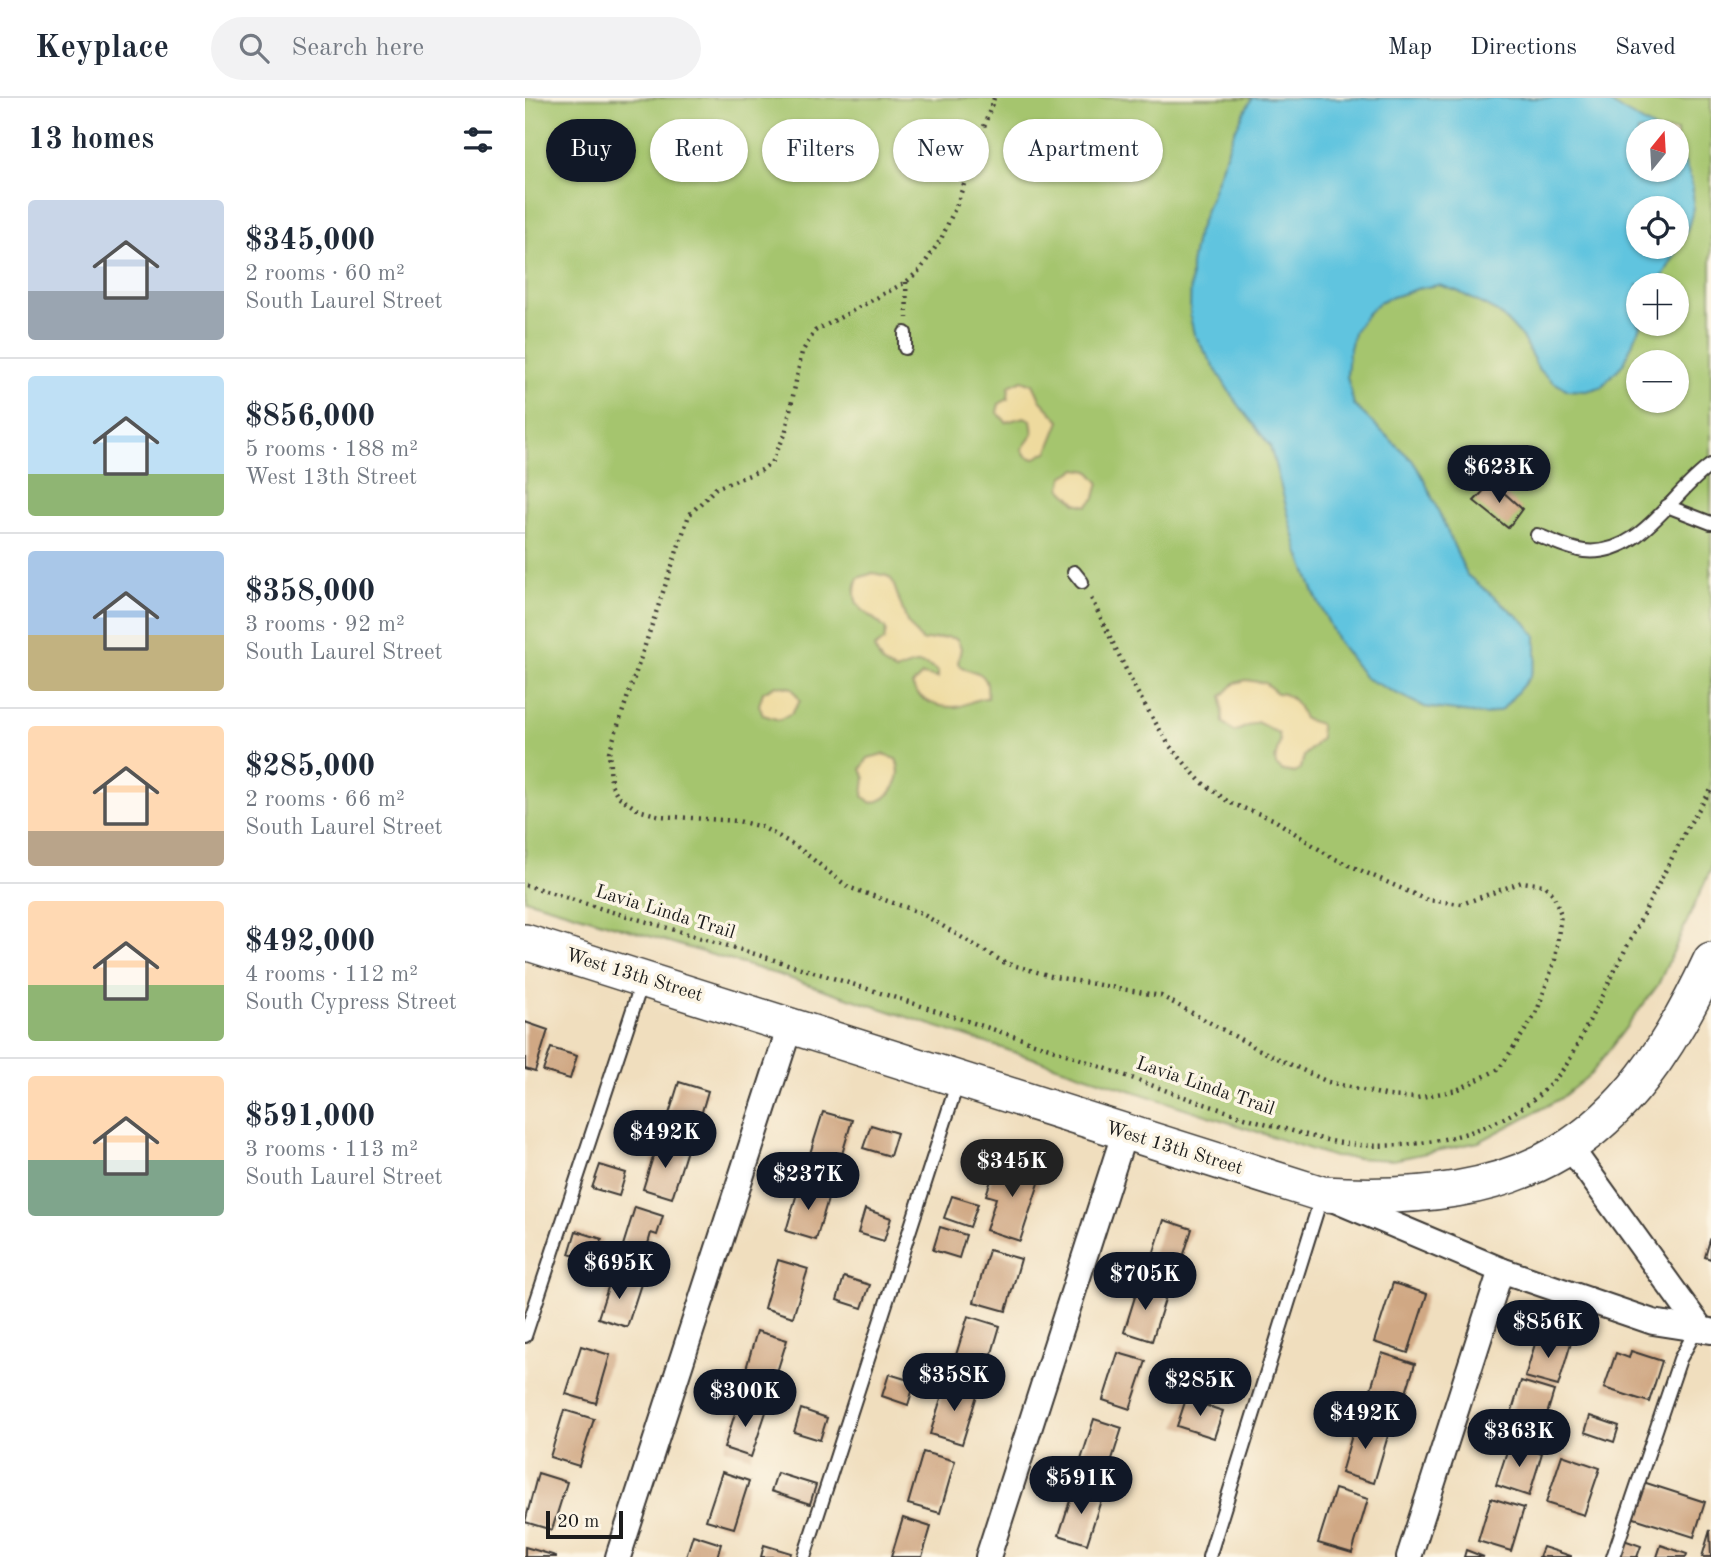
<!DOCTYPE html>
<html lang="en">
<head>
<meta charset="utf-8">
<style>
	:root { --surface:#fff; --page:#f2f2f3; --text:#1f2937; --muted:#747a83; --line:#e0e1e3; --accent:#111827 }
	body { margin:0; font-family:"Old Standard TT",serif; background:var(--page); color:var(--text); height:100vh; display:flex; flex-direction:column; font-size:26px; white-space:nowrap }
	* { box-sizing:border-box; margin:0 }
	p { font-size:23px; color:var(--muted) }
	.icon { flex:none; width:38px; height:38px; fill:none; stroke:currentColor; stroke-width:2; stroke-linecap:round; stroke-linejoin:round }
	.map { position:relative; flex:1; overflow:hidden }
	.details { display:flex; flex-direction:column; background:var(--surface); width:525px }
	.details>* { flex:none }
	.hud { position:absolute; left:21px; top:21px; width:665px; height:63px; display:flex; gap:14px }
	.needle { width:46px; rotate:18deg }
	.buttons { position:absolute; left:1101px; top:21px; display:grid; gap:14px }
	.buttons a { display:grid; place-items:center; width:63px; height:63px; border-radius:50%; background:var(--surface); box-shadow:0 2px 5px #0004; font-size:35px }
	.scale { position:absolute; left:21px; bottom:18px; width:77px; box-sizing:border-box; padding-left:7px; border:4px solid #1c1c1c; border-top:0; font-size:19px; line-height:24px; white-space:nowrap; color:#1c1c1c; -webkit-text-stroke:5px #fcf5e5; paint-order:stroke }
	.price { position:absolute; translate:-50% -60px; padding:0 16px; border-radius:24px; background:var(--accent); color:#fff; font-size:23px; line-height:46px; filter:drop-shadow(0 2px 4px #0008) }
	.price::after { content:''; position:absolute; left:50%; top:42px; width:21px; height:16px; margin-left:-10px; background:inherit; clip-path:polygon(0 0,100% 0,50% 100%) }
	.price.on { background:#222; color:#fff }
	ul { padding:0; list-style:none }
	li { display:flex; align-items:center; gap:21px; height:175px; padding:0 28px }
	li+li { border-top:2px solid var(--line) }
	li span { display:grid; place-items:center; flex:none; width:196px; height:140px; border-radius:7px; color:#555 }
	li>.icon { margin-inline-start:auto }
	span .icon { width:84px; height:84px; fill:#fffc; stroke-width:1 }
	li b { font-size:30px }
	h2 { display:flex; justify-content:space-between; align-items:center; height:84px; padding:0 28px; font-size:30px }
	.tag { padding:0 24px; border-radius:32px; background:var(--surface); box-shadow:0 2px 5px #0004; font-size:24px; line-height:63px }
	.tag.on { background:var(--accent); color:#fff }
	header { display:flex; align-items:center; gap:42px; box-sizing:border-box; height:98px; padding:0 35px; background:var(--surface); border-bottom:2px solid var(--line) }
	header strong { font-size:33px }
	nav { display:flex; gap:38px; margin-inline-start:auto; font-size:24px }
	.search { width:490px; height:63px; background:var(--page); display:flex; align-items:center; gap:18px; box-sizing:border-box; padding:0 24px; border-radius:38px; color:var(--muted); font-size:26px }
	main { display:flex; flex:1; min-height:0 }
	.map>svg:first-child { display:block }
</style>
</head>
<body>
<header>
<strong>Keyplace</strong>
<div class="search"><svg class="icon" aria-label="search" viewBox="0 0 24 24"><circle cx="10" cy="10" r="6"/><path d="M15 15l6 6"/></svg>Search here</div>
<nav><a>Map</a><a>Directions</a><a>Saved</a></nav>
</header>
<main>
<section class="details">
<h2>13 homes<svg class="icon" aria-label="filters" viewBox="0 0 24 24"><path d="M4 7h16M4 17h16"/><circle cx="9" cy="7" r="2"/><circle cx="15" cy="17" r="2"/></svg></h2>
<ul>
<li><span style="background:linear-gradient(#c9d6e8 65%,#9aa5b1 0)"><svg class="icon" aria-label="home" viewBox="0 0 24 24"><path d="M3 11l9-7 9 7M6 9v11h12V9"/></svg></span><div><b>$345,000</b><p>2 rooms · 60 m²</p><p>South Laurel Street</p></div></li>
<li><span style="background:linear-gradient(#bfe0f5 70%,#8fb573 0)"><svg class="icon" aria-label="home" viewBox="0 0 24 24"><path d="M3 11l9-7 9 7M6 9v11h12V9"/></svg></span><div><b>$856,000</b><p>5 rooms · 188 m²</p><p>West 13th Street</p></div></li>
<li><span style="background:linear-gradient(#a9c7e8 60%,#c2b280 0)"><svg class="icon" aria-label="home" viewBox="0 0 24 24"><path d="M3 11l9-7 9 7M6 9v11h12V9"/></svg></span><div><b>$358,000</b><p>3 rooms · 92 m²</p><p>South Laurel Street</p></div></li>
<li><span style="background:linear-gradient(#ffd9b3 75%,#b9a48a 0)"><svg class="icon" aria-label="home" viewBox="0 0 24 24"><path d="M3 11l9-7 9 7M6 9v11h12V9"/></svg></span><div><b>$285,000</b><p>2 rooms · 66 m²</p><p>South Laurel Street</p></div></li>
<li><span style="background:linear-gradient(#ffd9b3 60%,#8fb573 0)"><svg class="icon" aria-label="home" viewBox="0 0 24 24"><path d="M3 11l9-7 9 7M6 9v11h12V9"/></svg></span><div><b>$492,000</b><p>4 rooms · 112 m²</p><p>South Cypress Street</p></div></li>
<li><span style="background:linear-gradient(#ffd9b3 60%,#7fa58c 0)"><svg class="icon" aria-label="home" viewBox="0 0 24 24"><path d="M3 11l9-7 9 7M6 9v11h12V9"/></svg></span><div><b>$591,000</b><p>3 rooms · 113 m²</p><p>South Laurel Street</p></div></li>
</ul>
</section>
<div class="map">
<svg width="1186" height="1459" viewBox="0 0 1186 1459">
	<rect width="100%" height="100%" fill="#fcf5e5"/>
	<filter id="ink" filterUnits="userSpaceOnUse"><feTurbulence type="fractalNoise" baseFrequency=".0143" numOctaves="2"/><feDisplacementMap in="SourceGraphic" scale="14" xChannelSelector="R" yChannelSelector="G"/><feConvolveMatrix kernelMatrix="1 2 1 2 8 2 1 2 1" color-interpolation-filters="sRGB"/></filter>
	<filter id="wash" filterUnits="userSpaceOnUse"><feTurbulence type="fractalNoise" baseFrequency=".00686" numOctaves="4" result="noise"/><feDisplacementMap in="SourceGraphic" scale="28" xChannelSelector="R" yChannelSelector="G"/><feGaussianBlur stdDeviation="1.57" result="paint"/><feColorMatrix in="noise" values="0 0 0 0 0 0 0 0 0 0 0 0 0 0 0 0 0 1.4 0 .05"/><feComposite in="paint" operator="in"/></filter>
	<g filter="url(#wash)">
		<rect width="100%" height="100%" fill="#f0debe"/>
		<!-- green -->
		<path fill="#a5c56e" stroke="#607045" stroke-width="2" fill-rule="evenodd" d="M0,0H1186V771L1133,887L1066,976L1035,1001L954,1044L868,1062L809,1059L251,876L0,801ZM1113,33H1152V72H1113ZM1113,110H1152V149H1113ZM1113,187H1152V226H1113ZM1113,264H1152V303H1113Z"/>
		<!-- sand -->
		<g fill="#eeda9e" stroke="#857b5d" stroke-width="2">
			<path d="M497,282L508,286L516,303L535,323L523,353L509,361L501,358L497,351L508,336L506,322L499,319L481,324L472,314L474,306L483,301L484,288Z"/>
			<path d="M552,371L564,373L574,384L570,400L562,408L551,405L536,390L538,379Z"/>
			<path d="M348,475L362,478L367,482L382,524L397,543L422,539L432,541L436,550L433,565C440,576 456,570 461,583C463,589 462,595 463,600C451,599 442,608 430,609C413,610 394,603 387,587L397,577L413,580V574C398,562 388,565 371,573L357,565L349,550L359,543L361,532C346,513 321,514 333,480Z"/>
			<path d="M721,582L740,585L752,595C766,595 775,608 779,621L795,626L796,640L779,658L776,670L770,675L758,673L751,667C747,655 759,647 753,635L732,624L709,634L698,624L697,598L710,585Z"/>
			<path d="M251,587L267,590L275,603L267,615L254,622L238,617L234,607L238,594Z"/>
			<path d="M358,656L371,661C380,680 366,702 346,705L338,698L340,680L336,671L343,660Z"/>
		</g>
		<!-- water -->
		<path fill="#61c4df" stroke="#3e707e" stroke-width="2" fill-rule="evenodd" d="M727,0H1076L1133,33H1113V72H1152V50C1186,107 1161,136 1133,187H1113V226H1116L1099,265L1076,289L1061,293L1043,292L1028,284L1014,272L997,239L985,226L972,214L932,193L914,187L895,190L856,203L843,215L830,232L824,254L822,278L829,307L887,362L898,379L942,477L1000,524L1011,538V561L1005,579L977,612L961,617L899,609L840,580L812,542L790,497L773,453L745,348L707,298L669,236L665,219L666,167L671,139L709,34ZM1113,110H1152V149H1113Z"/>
		<g id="blocks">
			<!-- building -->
			<g fill="#d0a884">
				<path d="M967,384L997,411L983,430L949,403Z"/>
				<path d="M0,924L23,932L10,974L0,971Z"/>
				<path d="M26,950L52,958L45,981L18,973Z"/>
				<path d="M154,984L183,993L169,1041L139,1032Z"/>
				<path d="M298,1014L327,1022L313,1070L283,1062Z"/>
				<path d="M346,1027L372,1035L365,1058L338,1050Z"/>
				<path d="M133,1043L162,1052L147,1100L118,1091Z"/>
				<path d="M473,1062L517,1076L495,1143L461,1132L471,1100L461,1097Z"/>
				<path d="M75,1067L101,1075L94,1098L67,1090Z"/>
				<path d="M275,1085L305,1094L291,1142L261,1133Z"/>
				<path d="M427,1098L453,1106L445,1129L419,1120Z"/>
				<path d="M110,1109L138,1118L132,1137L126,1135L118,1164L95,1157Z"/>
				<path d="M340,1111L366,1120L359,1143L333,1135Z"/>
				<path d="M639,1122L667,1131L652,1178L624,1170Z"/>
				<path d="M415,1129L441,1137L434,1160L408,1152Z"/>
				<path d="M51,1133L77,1141L70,1164L44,1156Z"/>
				<path d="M1185,1142L1186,1143V1161L1180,1159Z"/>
				<path d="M464,1152L496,1161L481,1213L449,1204Z"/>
				<path d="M253,1162L283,1171L268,1219L239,1210Z"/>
				<path d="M87,1177L116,1186L102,1229L73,1220Z"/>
				<path d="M319,1179L345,1187L337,1210L312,1202Z"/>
				<path d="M868,1185L902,1196L883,1255L849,1244Z"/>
				<path d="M614,1186L642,1195L627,1243L599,1234Z"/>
				<path d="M443,1218L475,1228L460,1279L427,1270Z"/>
				<path d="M232,1233L262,1242L247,1290L218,1281Z"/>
				<path d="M1013,1236L1046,1245L1033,1288L1000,1279Z"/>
				<path d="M56,1248L85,1257L71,1305L41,1296Z"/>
				<path d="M1106,1253L1137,1263L1124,1304L1079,1290L1091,1255L1104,1260Z"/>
				<path d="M593,1255L621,1263L605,1311L578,1302Z"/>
				<path d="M857,1255L890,1266L873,1320L840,1310Z"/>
				<path d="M364,1276L390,1284L383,1307L357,1298Z"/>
				<path d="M996,1283L1029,1293L1016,1336L983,1326Z"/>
				<path d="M421,1284L453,1294L437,1346L405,1336Z"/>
				<path d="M661,1301L698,1313L689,1340L652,1328Z"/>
				<path d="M214,1303L242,1311L226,1359L199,1350Z"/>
				<path d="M276,1311L302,1320L295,1342L269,1334Z"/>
				<path d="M39,1312L69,1321L54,1368L25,1359Z"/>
				<path d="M1065,1318L1094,1328L1089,1344L1060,1334Z"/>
				<path d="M832,1320L865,1331L849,1385L816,1375Z"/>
				<path d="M569,1321L597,1330L582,1377L554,1368Z"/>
				<path d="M985,1344L1017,1355L1004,1398L971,1387Z"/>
				<path d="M398,1354L430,1363L415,1415L383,1406Z"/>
				<path d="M1037,1357L1075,1370L1059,1417L1021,1405Z"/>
				<path d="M197,1374L224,1383L209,1430L181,1422Z"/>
				<path d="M13,1375L42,1384L27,1432L0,1424Z"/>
				<path d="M252,1375L291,1387L285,1406L246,1393Z"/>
				<path d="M1115,1383L1180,1404L1169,1439L1103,1418Z"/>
				<path d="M549,1390L577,1399L562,1446L534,1437Z"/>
				<path d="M810,1391L843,1401L827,1455L793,1445Z"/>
				<path d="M966,1400L999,1410L986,1453L953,1443Z"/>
				<path d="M378,1420L406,1429L397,1459H366Z"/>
				<path d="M1185,1432L1186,1459H1177Z"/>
				<path d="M168,1437L196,1446L192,1459H161Z"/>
				<path d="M1096,1441L1116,1448L1112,1459H1091Z"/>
				<path d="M239,1447L266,1455L264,1459H236Z"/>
				<path d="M1136,1447L1162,1456L1161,1459H1132Z"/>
				<path d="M0,1449L31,1458V1459H0Z"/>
				<path d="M1018,1449L1046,1458V1459H1014Z"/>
				<path d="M941,1452L959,1459H939Z"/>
			</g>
		</g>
	</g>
	<g filter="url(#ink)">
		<use href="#blocks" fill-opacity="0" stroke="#3c3934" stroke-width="2"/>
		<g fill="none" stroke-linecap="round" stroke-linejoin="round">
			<defs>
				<g id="service">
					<path d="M380,235V250"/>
					<path d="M1142,408L1186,425"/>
					<path d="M1012,437C1026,442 1043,451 1059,453C1116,459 1145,396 1186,367"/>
					<path d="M549,474L557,484"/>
					<path d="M0,1238L117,884"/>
					<path d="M279,1459L433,983"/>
					<path d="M684,1459L797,1097"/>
					<path d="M1088,1459L1155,1261L1173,1229"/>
				</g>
				<g id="minor">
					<path d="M1045,1049L1174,1228"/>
					<path d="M805,1100L976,1172L1128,1224L1186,1233"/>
					<path d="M93,1459L265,928"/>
					<path d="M463,1459L599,1036"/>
					<path d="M884,1459L976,1172"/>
				</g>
				<path id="secondary" d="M0,844L797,1096C1002,1108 1100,1049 1186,862"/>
			</defs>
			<!-- service casing -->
			<use href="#service" stroke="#3c3934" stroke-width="16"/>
			<!-- minor casing -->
			<use href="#minor" stroke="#3c3934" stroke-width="28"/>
			<!-- secondary casing -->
			<use href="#secondary" stroke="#3c3934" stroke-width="38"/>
			<!-- path -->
			<g stroke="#3c3934" stroke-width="4.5" stroke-dasharray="2 5" stroke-linecap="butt">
				<path d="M469,0L432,106L416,141L395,172L381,184L290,233L277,254L260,337L246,365L237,372L191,390L164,417L84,654L86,686L93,698L113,712L135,718L213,723L237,729L271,748L323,789L394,814L480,865L530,879L636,898L735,952L803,984L864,998L892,1000L932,992L974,971L1011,916L1030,862L1036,816L1028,796L1019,787L997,784L937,806L902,802L806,759L748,721L705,705L675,683L644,647L612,594L565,498"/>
				<path d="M381,184L382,220"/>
				<path d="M0,787C34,796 67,809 102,818C243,859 384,903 524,950C601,977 677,1008 757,1030C782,1037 807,1045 833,1047C910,1052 1002,1030 1045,961L1162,730L1186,692"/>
			</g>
			<!-- service -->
			<use href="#service" stroke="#fff" stroke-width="12"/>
			<!-- minor -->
			<use href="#minor" stroke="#fff" stroke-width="24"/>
			<!-- secondary -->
			<use href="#secondary" stroke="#fff" stroke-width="35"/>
		</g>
	</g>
	<g text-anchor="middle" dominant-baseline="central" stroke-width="7" stroke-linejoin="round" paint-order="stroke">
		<!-- street labels -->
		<g font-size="19" fill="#1c1c1c" stroke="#fcf5e5">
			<text transform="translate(140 815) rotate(17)">Lavia Linda Trail</text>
			<text transform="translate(109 878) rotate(17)">West 13th Street</text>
			<text transform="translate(680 989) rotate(19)">Lavia Linda Trail</text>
			<text transform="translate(649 1051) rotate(17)">West 13th Street</text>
		</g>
	</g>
</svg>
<div class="buttons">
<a><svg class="needle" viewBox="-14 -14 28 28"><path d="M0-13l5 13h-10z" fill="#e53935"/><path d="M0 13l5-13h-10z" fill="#747a83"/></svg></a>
<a><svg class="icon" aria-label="locate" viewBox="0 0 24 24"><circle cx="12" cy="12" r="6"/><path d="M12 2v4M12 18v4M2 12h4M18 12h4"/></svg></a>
<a>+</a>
<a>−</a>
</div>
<div class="scale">20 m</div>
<b class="price" style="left:974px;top:407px">$623K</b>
<b class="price" style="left:140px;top:1072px">$492K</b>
<b class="price on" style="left:487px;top:1101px">$345K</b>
<b class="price" style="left:283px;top:1114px">$237K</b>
<b class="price" style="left:94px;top:1203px">$695K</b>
<b class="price" style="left:620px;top:1214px">$705K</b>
<b class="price" style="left:1023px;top:1262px">$856K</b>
<b class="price" style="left:429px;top:1315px">$358K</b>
<b class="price" style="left:675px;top:1320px">$285K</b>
<b class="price" style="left:220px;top:1331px">$300K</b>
<b class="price" style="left:840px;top:1353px">$492K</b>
<b class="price" style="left:994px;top:1371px">$363K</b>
<b class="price" style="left:556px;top:1418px">$591K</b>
<div class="hud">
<a class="tag on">Buy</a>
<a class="tag">Rent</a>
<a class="tag">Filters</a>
<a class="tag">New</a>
<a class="tag">Apartment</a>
</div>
</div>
</main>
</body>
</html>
